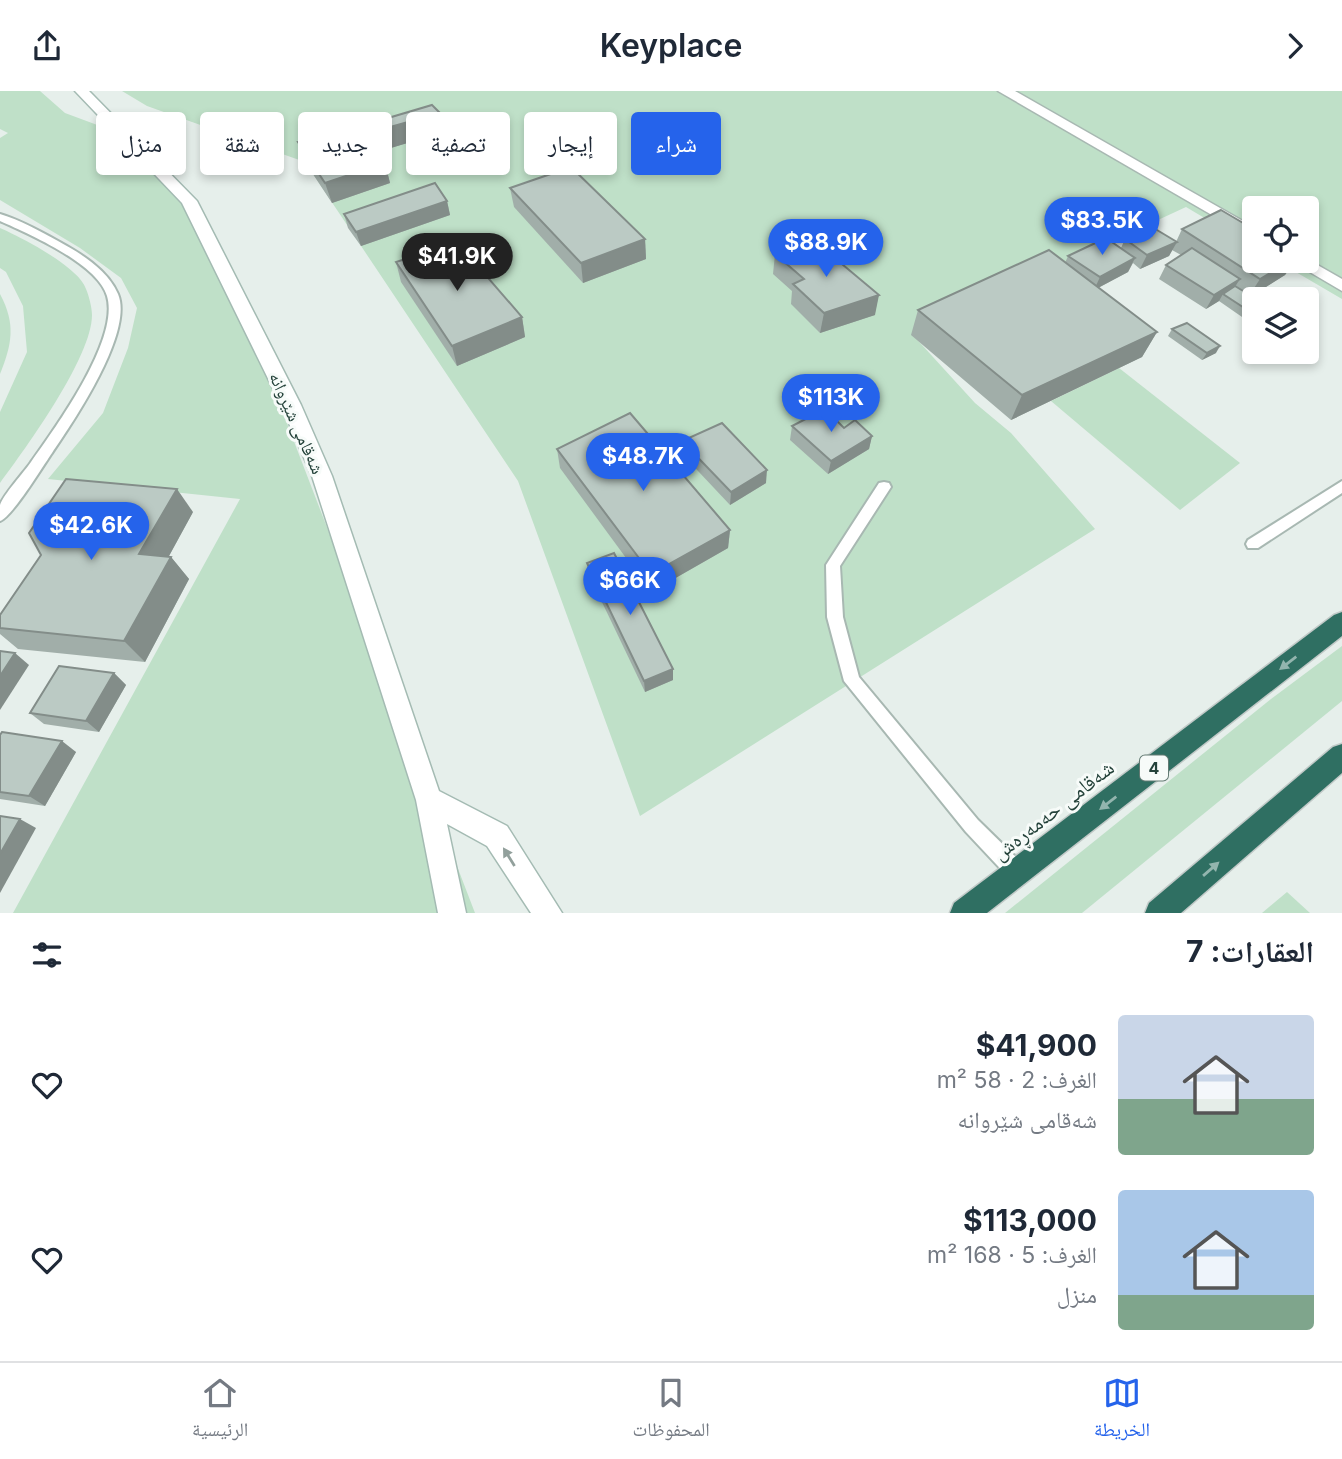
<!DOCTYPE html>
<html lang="ar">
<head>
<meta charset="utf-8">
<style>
	:root { --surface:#fff; --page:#f6f6f7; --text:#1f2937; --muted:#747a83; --line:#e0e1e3; --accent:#2563eb }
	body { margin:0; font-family:Inter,"Noto Naskh Arabic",sans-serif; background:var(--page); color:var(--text); direction:rtl; height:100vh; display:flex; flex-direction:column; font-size:26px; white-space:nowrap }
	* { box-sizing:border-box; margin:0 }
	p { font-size:23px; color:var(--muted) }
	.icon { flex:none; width:38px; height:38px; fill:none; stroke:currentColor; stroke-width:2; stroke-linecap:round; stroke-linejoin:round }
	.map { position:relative; height:822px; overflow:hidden; direction:ltr }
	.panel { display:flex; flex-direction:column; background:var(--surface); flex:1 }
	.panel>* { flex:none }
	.banner { position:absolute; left:21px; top:21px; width:700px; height:63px; direction:rtl; display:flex; gap:14px }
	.tools { position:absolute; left:1242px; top:105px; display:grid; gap:14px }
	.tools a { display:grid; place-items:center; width:77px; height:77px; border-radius:7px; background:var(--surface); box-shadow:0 4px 10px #0003; font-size:35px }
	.price { position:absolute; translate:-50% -60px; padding:0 16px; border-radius:24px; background:var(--accent); color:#fff; font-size:23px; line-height:46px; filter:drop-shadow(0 2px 4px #0008) }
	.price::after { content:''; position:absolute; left:50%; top:42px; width:21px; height:16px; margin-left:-10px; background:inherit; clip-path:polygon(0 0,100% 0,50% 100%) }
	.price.on { background:#222; color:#fff }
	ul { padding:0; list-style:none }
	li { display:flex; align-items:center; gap:21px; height:175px; padding:0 28px }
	li span { display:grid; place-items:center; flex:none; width:196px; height:140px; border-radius:7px; color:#555 }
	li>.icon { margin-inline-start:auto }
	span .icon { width:84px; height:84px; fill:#fffc; stroke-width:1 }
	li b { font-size:30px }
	h2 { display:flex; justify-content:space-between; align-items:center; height:84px; padding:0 28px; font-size:30px }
	.pill { padding:0 24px; border-radius:7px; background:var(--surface); box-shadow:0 4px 10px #0003; font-size:24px; line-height:63px }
	.pill.on { background:var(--accent); color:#fff }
	header { display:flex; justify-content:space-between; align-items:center; height:91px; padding:0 28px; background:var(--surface); font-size:32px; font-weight:600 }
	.menu { display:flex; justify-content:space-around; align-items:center; height:98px; border-top:2px solid var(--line); background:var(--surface); font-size:19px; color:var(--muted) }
	.menu a { display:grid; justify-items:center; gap:4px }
	.menu .on { color:var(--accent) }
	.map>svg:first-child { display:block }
</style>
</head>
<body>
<header><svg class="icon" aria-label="forward" viewBox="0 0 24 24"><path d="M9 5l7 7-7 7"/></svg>Keyplace<svg class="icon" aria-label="share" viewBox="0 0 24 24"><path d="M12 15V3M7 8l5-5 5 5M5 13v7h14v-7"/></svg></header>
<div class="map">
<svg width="1342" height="822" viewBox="0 0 1342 822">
	<rect width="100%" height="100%" fill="#e6efeb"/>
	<!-- green -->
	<g fill="#bfe0c8">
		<path d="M0,0H40L65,22L100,35L155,73L231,179L275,301L475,822H13L240,408L48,388L103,322L128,257L137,217L121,187L80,157L0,109V47L8,42L0,38Z"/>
		<path d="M122,0H1342V208L1277,170H1307V117H1255V157L1186,116L912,243L975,312L1011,342L1095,438L640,725L518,390L305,71L147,15Z"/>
		<path d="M0,137C21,146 79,176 86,198C89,205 92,217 92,224C92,266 26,357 0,392V321L27,261L23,215L6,181L0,177Z"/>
		<path d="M0,203C16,233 12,253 0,283Z"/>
		<path d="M1119,277L1240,372L1180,419L1051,310Z"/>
		<path d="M1342,555V610L1082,822H1005L1271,608Z"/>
		<path d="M1287,801L1310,822H1262Z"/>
	</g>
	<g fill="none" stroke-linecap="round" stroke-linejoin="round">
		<defs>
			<g id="lane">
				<path d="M0,123C20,129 40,140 58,150C80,162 107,178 118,203C134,241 74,330 52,362C43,375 12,426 0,430C0,425 0,418 0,414C3,404 25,380 31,371C56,336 120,248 107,205C98,173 29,143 0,130Z"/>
				<path d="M1342,390V402L1258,457H1248L1246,453L1248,449Z"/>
				<path d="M884,391L889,392L891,396L840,475L843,526L859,586L978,729L1025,775L1027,782L1025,789L1018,791L1011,789L966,741L844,590L827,526L826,474L879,392Z"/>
			</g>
			<g id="street">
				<path d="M998,0H1015L1255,137V149Z"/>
				<path d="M1307,168L1342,188V200L1291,170Z"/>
			</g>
			<path id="secondary" d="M75,0H89L197,110L301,314L332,385L439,700L507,735L562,822H531L487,755L447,733L466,822H438L416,709L312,385L281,314L182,112Z"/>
			<g id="highway">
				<path d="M1342,521V545L987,822H950L954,812L1334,524Z"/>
				<path d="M1342,653V682L1181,822H1145L1149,812L1333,656Z"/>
			</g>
		</defs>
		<!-- lane casing -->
		<use href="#lane" stroke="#a8b8b2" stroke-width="4"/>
		<!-- street casing -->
		<use href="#street" stroke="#a8b8b2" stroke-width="3"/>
		<!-- secondary casing -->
		<use href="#secondary" stroke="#a4bbb3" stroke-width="3"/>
		<!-- highway casing -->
		<use href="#highway" stroke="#c2cac8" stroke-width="3"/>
		<!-- lane -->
		<use href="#lane" fill="#fff" fill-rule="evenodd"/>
		<!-- street -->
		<use href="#street" fill="#fff" fill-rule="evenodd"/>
		<!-- secondary -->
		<use href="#secondary" fill="#fff" fill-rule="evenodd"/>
		<!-- highway -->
		<use href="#highway" fill="#2f6f62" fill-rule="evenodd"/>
	</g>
	<!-- wall -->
	<g fill="#a1aea9">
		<path d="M440,22L444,41L377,61L385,72L390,92L332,112L305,71L298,51L314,49Z"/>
		<path d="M510,97L645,148L646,168L583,192L514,116Z"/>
		<path d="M447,110L450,124L361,155L348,137L344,123Z"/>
		<path d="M1182,138L1255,170H1295L1285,184L1251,205L1255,208V235L1219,210L1206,218L1159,188L1166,174L1181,164L1172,159L1169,165L1140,178L1133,172L1128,181L1098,197L1157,241L1142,266L1011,329L911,244L918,219L1065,172L1068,165L1121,157L1125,148L1176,151Z"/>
		<path d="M775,163L875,224L820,242L791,213L792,200L773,183Z"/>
		<path d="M396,171L522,226L525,246L457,275L401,191Z"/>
		<path d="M1172,238L1216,262L1202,269L1168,245Z"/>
		<path d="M792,335L844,337L872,345L869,358L828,383L790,349Z"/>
		<path d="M682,350L766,392L730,414L682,363Z"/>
		<path d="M557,358L730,439L728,457L651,501L560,377Z"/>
		<path d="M193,421L169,465L171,466L189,488L145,571L18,558L0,543V524Z"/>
		<path d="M587,472L673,589L645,601L589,484Z"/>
		<path d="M114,582L126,594L99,641L44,633L30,622Z"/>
		<path d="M0,644L76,661L45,715L0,708Z"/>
	</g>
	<!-- shaded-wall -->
	<g fill="#838d89">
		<path d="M440,22L444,41L371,63L365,43Z"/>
		<path d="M385,72L390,92L332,112L325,92Z"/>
		<path d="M447,110L450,124L361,155L356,141Z"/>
		<path d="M645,148L646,168L583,192L581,172Z"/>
		<path d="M1177,151L1169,165L1140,178L1147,164Z"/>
		<path d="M1135,167L1128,181L1094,199L1100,186Z"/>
		<path d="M1290,170H1295L1285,184L1247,208L1260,188Z"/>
		<path d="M1240,188L1231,202L1223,203L1219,210L1206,218L1214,204Z"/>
		<path d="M879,204L875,224L820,242L824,222Z"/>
		<path d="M522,226L525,246L457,275L452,255Z"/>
		<path d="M1157,241L1142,266L1011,329L1022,304Z"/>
		<path d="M1220,255L1216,262L1202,269L1207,262Z"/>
		<path d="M872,345L869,358L828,383L831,370Z"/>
		<path d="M767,379L766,392L730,414L731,401Z"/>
		<path d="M177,398L193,421L158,485L139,463Z"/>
		<path d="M730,439L728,457L651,501V483Z"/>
		<path d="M171,466L189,488L145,571L124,550Z"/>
		<path d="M15,562L29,574L0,619V585Z"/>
		<path d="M673,578V589L645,601L644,590Z"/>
		<path d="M114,582L126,594L99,641L86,630Z"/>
		<path d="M62,650L76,661L45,715L29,705Z"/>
		<path d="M20,728L36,737L0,802V763Z"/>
	</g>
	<!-- building -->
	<g fill="#bbcac4" stroke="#838d89" stroke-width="2">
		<path d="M432,14L440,22L365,43L385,72L325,92L298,51L314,49Z"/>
		<path d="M571,76L645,148L581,172L510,97Z"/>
		<path d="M435,92L447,110L356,141L344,123Z"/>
		<path d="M1221,119L1255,139V170H1290L1260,188L1182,138Z"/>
		<path d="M1152,136L1177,151L1147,164L1125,148Z"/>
		<path d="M1106,147L1135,167L1100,186L1068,165Z"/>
		<path d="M457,151L522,226L452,255L396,171Z"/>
		<path d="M818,153L879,204L824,222L793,193L804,188L775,163Z"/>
		<path d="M1192,157L1240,188L1214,204L1166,174Z"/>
		<path d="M1049,159L1157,241L1022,304L918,219Z"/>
		<path d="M1235,195L1256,208H1255V224L1223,203Z"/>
		<path d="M1187,232L1220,255L1207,262L1172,238Z"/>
		<path d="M825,318L844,337L855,329L872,345L831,370L792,335Z"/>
		<path d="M630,322L730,439L651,483L557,358Z"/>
		<path d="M722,332L767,379L731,401L682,350Z"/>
		<path d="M66,388L177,398L139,463L171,466L124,550L0,537V524L41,464L29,442Z"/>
		<path d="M614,462L673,578L644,590L587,472Z"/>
		<path d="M0,560L15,562L0,585Z"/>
		<path d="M59,575L114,582L86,630L30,622Z"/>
		<path d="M2,641L62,650L29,705L0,701V644Z"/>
		<path d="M0,725L20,728L0,763Z"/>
	</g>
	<!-- one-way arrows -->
	<defs><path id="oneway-solid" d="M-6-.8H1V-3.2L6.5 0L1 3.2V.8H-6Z" transform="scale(1.75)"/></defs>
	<g fill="#93b5ae">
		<use href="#oneway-solid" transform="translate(1288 572) rotate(142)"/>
		<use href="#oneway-solid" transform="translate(1108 712) rotate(142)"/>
		<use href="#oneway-solid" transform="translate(1211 778) rotate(-41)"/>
	</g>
	<use fill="#92a09c" href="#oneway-solid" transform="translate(509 766) rotate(-122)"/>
	<g text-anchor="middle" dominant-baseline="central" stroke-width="6" stroke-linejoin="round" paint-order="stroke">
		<!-- shield labels -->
		<rect fill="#f7fbf9" stroke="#637a73" stroke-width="2" x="1140" y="664.5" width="28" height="25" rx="5"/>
		<g font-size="16" font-weight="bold" fill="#24423a">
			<text x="1154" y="677">4</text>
		</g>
		<!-- street labels -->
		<g font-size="18" fill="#24423a" stroke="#f7fbf9">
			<text transform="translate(297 332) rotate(66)">شەقامی شێروانە</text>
		</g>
		<!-- near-street labels -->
		<g font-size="21" fill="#24423a" stroke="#f7fbf9">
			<text transform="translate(1053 719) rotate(-38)">شەقامی حەمەڕەش</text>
		</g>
	</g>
</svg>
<div class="tools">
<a><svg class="icon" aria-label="locate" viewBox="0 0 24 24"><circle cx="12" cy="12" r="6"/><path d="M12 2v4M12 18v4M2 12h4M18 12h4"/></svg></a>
<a><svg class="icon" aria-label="layers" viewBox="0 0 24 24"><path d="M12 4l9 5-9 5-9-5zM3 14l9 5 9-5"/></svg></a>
</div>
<b class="price" style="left:1102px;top:166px">$83.5K</b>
<b class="price" style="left:826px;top:188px">$88.9K</b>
<b class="price on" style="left:457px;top:202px">$41.9K</b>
<b class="price" style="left:831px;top:343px">$113K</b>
<b class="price" style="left:643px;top:402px">$48.7K</b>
<b class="price" style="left:91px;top:471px">$42.6K</b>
<b class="price" style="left:630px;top:526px">$66K</b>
<div class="banner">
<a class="pill on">شراء</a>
<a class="pill">إيجار</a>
<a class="pill">تصفية</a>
<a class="pill">جديد</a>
<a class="pill">شقة</a>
<a class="pill">منزل</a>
</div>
</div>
<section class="panel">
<h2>العقارات: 7<svg class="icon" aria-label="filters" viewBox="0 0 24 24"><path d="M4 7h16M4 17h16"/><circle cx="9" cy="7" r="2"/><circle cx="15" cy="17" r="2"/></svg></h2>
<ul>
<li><span style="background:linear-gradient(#c9d6e8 60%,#7fa58c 0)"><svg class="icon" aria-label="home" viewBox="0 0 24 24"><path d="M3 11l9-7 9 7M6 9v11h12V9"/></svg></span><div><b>$41,900</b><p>الغرف: 2 · 58 m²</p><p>شەقامی شێروانە</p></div><svg class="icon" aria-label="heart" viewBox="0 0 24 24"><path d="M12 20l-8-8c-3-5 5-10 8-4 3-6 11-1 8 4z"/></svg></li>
<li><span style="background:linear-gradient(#a9c7e8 75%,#7fa58c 0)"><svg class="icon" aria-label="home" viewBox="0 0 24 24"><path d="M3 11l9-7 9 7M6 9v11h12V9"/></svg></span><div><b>$113,000</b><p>الغرف: 5 · 168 m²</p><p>منزل</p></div><svg class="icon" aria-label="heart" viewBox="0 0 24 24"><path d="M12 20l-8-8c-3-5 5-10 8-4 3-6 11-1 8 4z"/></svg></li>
</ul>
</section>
<nav class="menu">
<a class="on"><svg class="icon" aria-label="map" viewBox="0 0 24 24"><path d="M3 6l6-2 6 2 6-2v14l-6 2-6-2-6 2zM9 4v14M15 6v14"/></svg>الخريطة</a>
<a><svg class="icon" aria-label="saved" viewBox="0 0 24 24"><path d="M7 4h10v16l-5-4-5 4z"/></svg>المحفوظات</a>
<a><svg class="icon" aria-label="home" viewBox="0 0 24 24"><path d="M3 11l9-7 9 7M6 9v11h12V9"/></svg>الرئيسية</a>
</nav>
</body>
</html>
